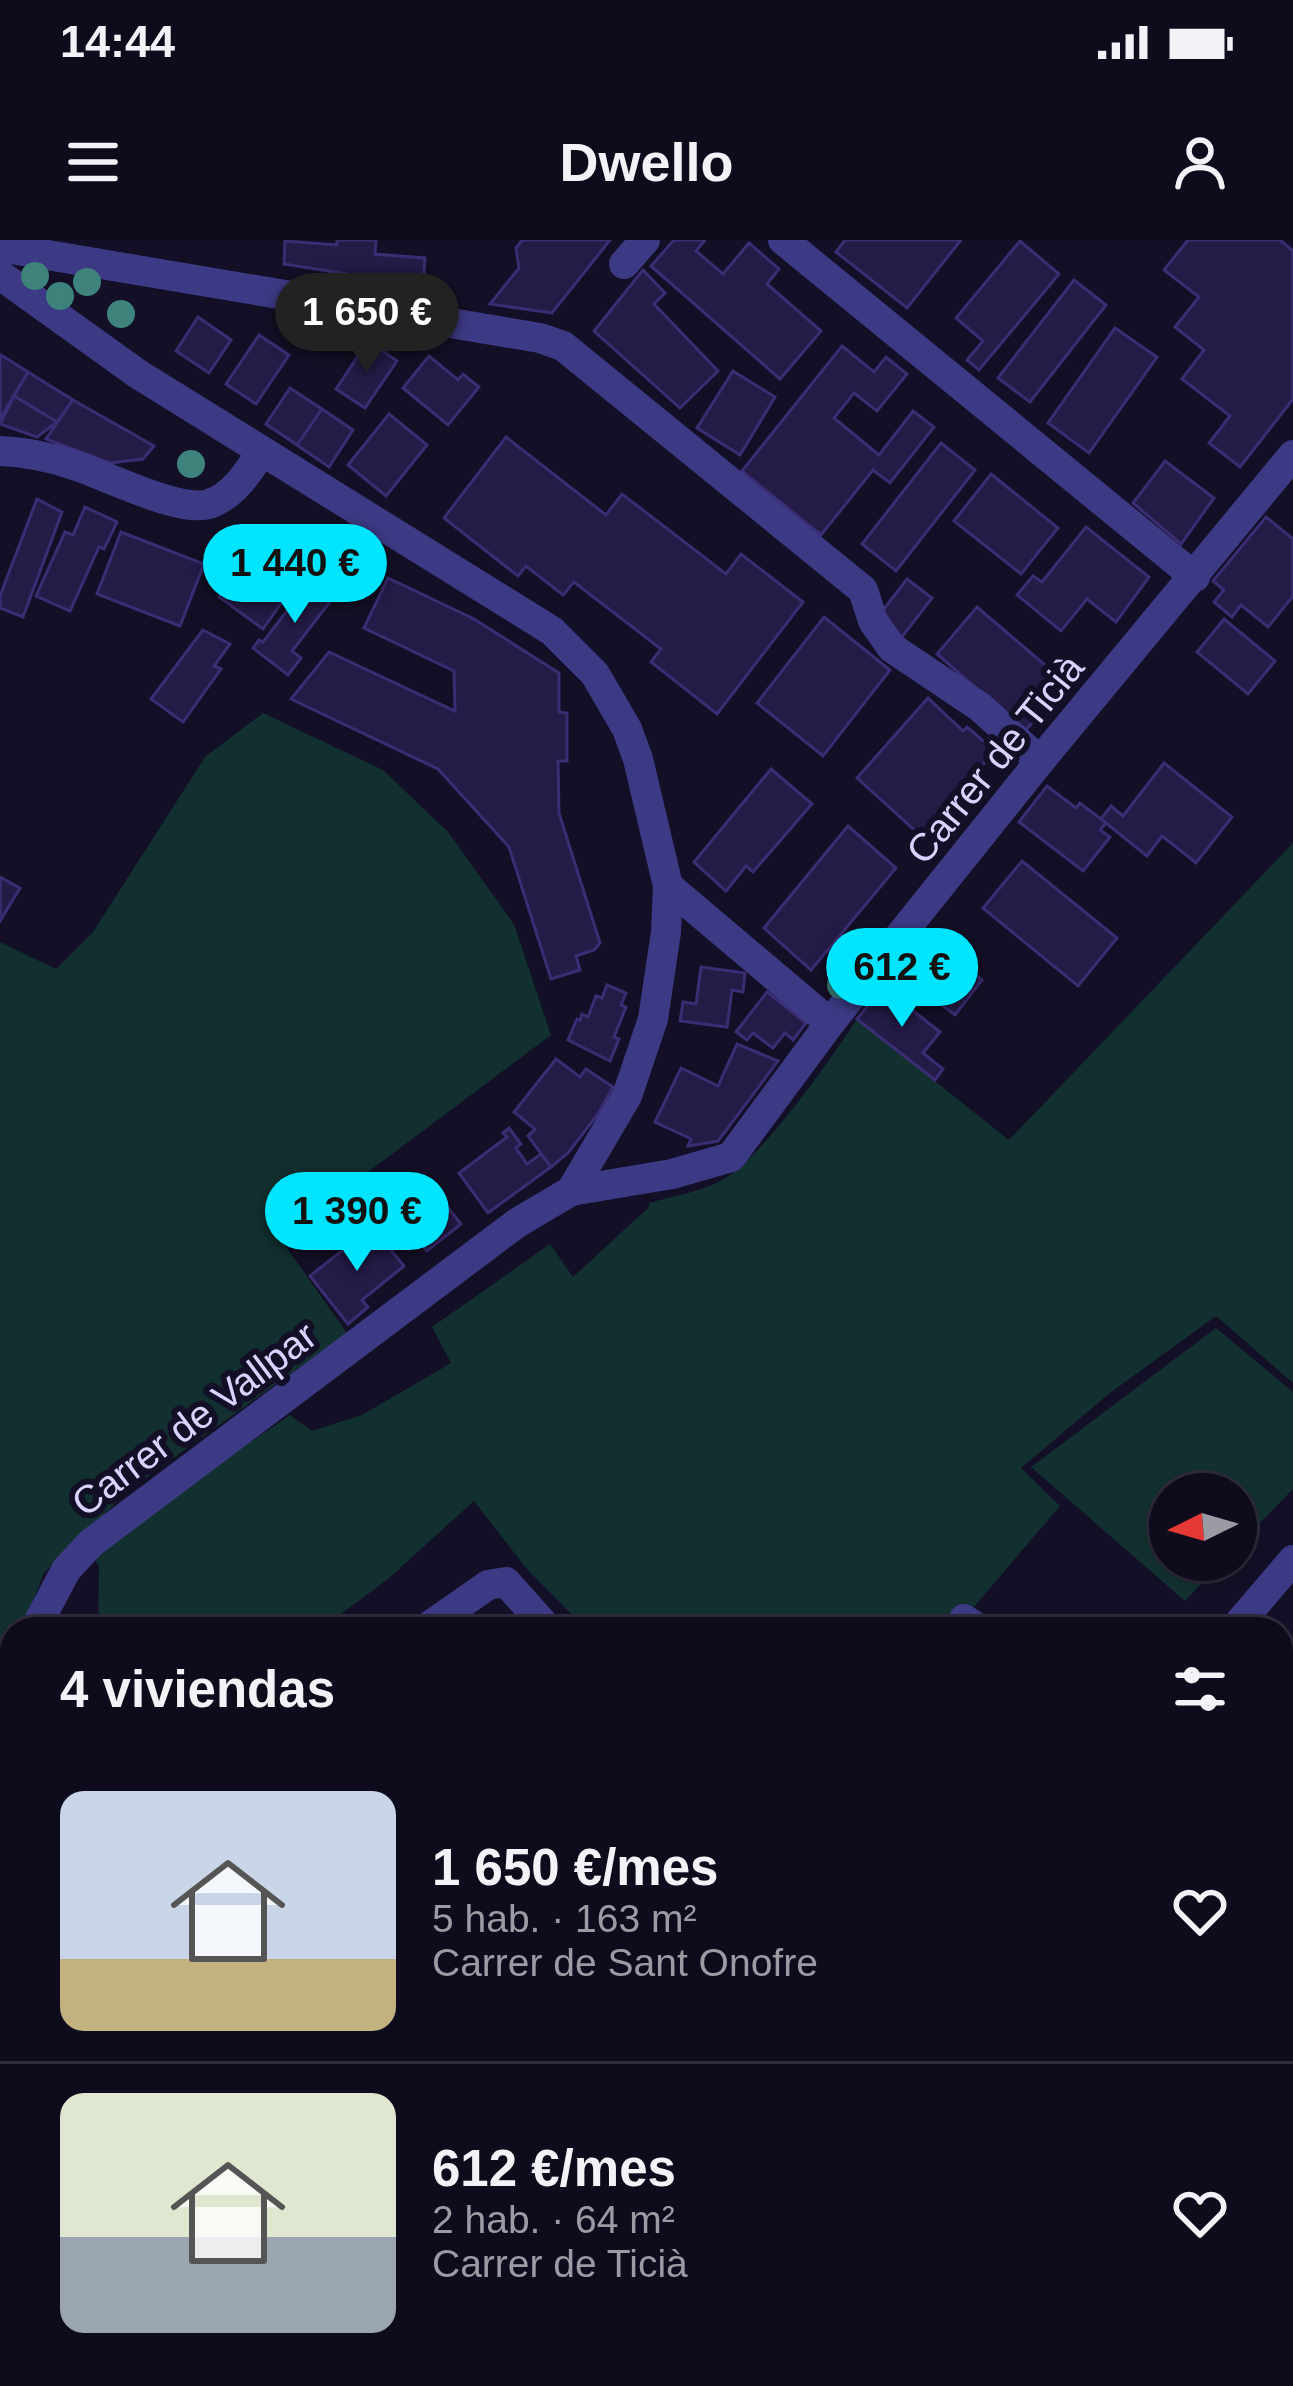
<!DOCTYPE html>
<html lang="es">
<head>
<meta charset="utf-8">
<style>
	:root { --surface:#0e0b1c; --page:#171425; --text:#f1f3f6; --muted:#9b9ba3; --line:#2e2b3b; --accent:#00e5ff }
	body { margin:0; font-family:Arial,sans-serif; background:var(--page); color:var(--text); height:100vh; display:flex; flex-direction:column; font-size:45px; white-space:nowrap }
	* { box-sizing:border-box; margin:0 }
	p { font-size:39px; color:var(--muted) }
	.icon { flex:none; width:66px; height:66px; fill:none; stroke:currentColor; stroke-width:2; stroke-linecap:round; stroke-linejoin:round }
	.map { position:relative; flex:1; overflow:hidden }
	.panel { position:absolute; left:0px; top:1377px; width:1293px; height:771px; display:flex; flex-direction:column; background:var(--surface); border-radius:36px 36px 0 0; box-shadow:0 3px 9px #0004,0 0 0 3px var(--line) }
	.panel>* { flex:none }
	.needle { width:78px; rotate:265deg }
	.tools { position:absolute; left:1149px; top:1233px; display:grid; gap:24px }
	.tools a { display:grid; place-items:center; width:108px; height:108px; border-radius:50%; background:var(--surface); box-shadow:0 3px 9px #0004,0 0 0 3px var(--line); font-size:60px }
	.price { position:absolute; translate:-50% -102px; padding:0 27px; border-radius:42px; background:var(--accent); color:#111; font-size:39px; line-height:78px; filter:drop-shadow(0 3px 6px #0008) }
	.price::after { content:''; position:absolute; left:50%; top:72px; width:36px; height:27px; margin-left:-18px; background:inherit; clip-path:polygon(0 0,100% 0,50% 100%) }
	.price.current { background:#222; color:#fff }
	ul { padding:0; list-style:none }
	li { display:flex; align-items:center; gap:36px; height:300px; padding:0 60px }
	li+li { border-top:3px solid var(--line) }
	li span { display:grid; place-items:center; flex:none; width:336px; height:240px; border-radius:24px; color:#555 }
	li>.icon { margin-inline-start:auto }
	span .icon { width:144px; height:144px; fill:#fffc; stroke-width:1 }
	li b { font-size:51px }
	h2 { display:flex; justify-content:space-between; align-items:center; height:144px; padding:0 60px; font-size:51px }
	.status { display:flex; justify-content:space-between; align-items:center; height:84px; padding:0 60px; background:var(--surface); direction:ltr }
	.status svg { height:33px; fill:currentColor }
	header { display:flex; justify-content:space-between; align-items:center; height:156px; padding:0 60px; background:var(--surface); font-size:54px; font-weight:600 }
	.map>svg:first-child { display:block }
</style>
</head>
<body>
<div class="status"><b>14:44</b><svg viewBox="0 0 49 12"><path d="M0 12V9h3v3zM5 12V6h3v6zM10 12V3h3v9zM15 12V0h3v12zM26 1h20v11H26zM47 4h2v5h-2z"/></svg></div>
<header><svg class="icon" aria-label="menu" viewBox="0 0 24 24"><path d="M4 6h16M4 12h16M4 18h16"/></svg>Dwello<svg class="icon" aria-label="person" viewBox="0 0 24 24"><circle cx="12" cy="8" r="4"/><path d="M4 21q1-7 8-7t8 7"/></svg></header>
<div class="map">
<svg width="1293" height="2146" viewBox="0 0 1293 2146">
	<rect width="100%" height="100%" fill="#130f26"/>
	<!-- green -->
	<g fill="#12302f">
		<path d="M263,473L383,530L448,592L514,684L551,795L280,998L347,1093L129,1250L44,1333L22,1389H12V1403L0,1415V702L56,729L93,692L205,517Z"/>
		<path d="M1293,603V1143L1216,1076L1110,1153L1021,1228L1060,1266L955,1389H586L526,1328L474,1261L388,1339L321,1389H98L99,1326L92,1315L147,1273L290,1175L312,1191L362,1175L451,1123L432,1087L550,1004L573,1037L649,967V963C673,956 700,952 722,940C762,918 830,820 857,779L1009,900Z"/>
		<path d="M1216,1088L1293,1152V1249L1236,1308V1254H1170V1320H1224L1185,1361L1031,1227Z"/>
		<path d="M0,1928L12,1929V2071L0,2075Z"/>
	</g>
	<!-- building -->
	<g fill="#241b47" stroke="#3b2d73" stroke-width="3">
		<path d="M337,0H376L375,14L425,18L423,46L284,24L285,1L337,5Z"/>
		<path d="M522,0H610L552,73L490,64L519,28L516,8Z"/>
		<path d="M674,0H705L696,11L723,34L749,3L779,29L767,44L821,91L780,139L651,26Z"/>
		<path d="M845,0H961L907,68L836,12Z"/>
		<path d="M1188,0H1280L1293,11V159L1240,227L1209,203L1230,176L1182,139L1204,110L1175,87L1199,57L1164,30Z"/>
		<path d="M1020,1L1059,34L979,130L967,120L983,101L956,78Z"/>
		<path d="M643,30L665,53L654,64L718,131L680,168L594,91Z"/>
		<path d="M1074,40L1106,65L1030,162L998,138Z"/>
		<path d="M198,77L231,100L209,133L176,111Z"/>
		<path d="M1115,88L1157,117L1089,213L1048,183Z"/>
		<path d="M259,95L289,115L256,164L226,144Z"/>
		<path d="M368,101L397,121L365,168L336,149Z"/>
		<path d="M842,106L874,132L886,117L907,134L877,171L854,153L834,178L879,215L913,171L934,187L890,243L873,230L821,295L742,231Z"/>
		<path d="M1,115L28,132L0,179V116Z"/>
		<path d="M429,116L458,140L463,134L479,147L448,185L403,148Z"/>
		<path d="M733,131L775,157L740,215L697,188Z"/>
		<path d="M28,132L73,160L57,182L14,156Z"/>
		<path d="M290,148L322,169L297,205L266,184Z"/>
		<path d="M14,156L57,182L37,197L0,184Z"/>
		<path d="M73,160L154,206L143,219L110,223L46,199Z"/>
		<path d="M322,169L353,190L329,227L297,205Z"/>
		<path d="M389,174L427,205L386,256L348,225Z"/>
		<path d="M506,197L606,275L622,254L726,334L741,314L803,362L717,474L651,422L661,409L574,342L563,355L526,326L518,336L444,278Z"/>
		<path d="M941,203L975,230L896,331L862,304Z"/>
		<path d="M1165,221L1214,258L1181,304L1133,263Z"/>
		<path d="M991,234L1058,288L1021,334L954,281Z"/>
		<path d="M37,259L62,272L23,377L0,368V356Z"/>
		<path d="M85,267L117,282L104,309L99,307L70,371L36,356L65,292L73,295Z"/>
		<path d="M1266,277L1293,299V356L1268,387L1241,365L1232,377L1214,362L1224,350L1213,341Z"/>
		<path d="M1086,287L1149,337L1116,382L1087,359L1061,391L1017,355L1033,336L1042,342Z"/>
		<path d="M308,290L325,301L263,389L219,357L236,331L250,336L259,347L291,302L297,306Z"/>
		<path d="M121,292L204,324L180,386L97,354Z"/>
		<path d="M317,338L333,352V358L292,411L301,418L288,435L253,408L259,400L263,402L310,341Z"/>
		<path d="M388,338L474,379L559,433V472L567,473V521H558L559,573L600,703L594,710L576,716L580,730L551,739L509,607L438,529L291,459L329,412L455,471L454,431L364,388Z"/>
		<path d="M907,339L932,358L902,397L877,378Z"/>
		<path d="M977,367L1066,443L1025,491L937,414Z"/>
		<path d="M824,377L890,430L823,516L757,463Z"/>
		<path d="M1224,379L1275,421L1248,454L1197,412Z"/>
		<path d="M203,390L230,404L214,426L221,429L183,482L151,459Z"/>
		<path d="M928,458L963,491L967,487L995,511L920,595L857,538Z"/>
		<path d="M1164,523L1232,577L1196,623L1162,596L1147,616L1101,579L1111,566L1123,576Z"/>
		<path d="M771,529L812,564L753,632L746,626L726,651L694,622Z"/>
		<path d="M1047,546L1076,568L1080,563L1106,583L1100,590L1110,597L1083,631L1019,582Z"/>
		<path d="M848,586L896,628L811,730L764,688Z"/>
		<path d="M1022,621L1117,698L1078,746L983,668Z"/>
		<path d="M0,637L20,648L0,681Z"/>
		<path d="M925,696L982,740L955,775L898,732Z"/>
		<path d="M701,727L745,733L743,752L732,750L727,787L680,781L683,762L696,764Z"/>
		<path d="M607,745L626,753L621,765L626,767L614,797L619,799L610,821L568,800L577,779L580,780L582,774L588,777L596,756L602,758Z"/>
		<path d="M883,747L940,792L923,813L943,829L935,840L857,779Z"/>
		<path d="M767,752L806,783L793,800L785,793L773,808L753,793L747,800L736,792Z"/>
		<path d="M737,804L778,821L718,901L688,906L691,899L655,882L681,828L718,846Z"/>
		<path d="M556,819L580,837L586,829L613,847L598,874L568,913L551,927L528,896L535,889L514,872Z"/>
		<path d="M509,888L521,904L516,908L527,924L541,914L551,927L488,973L459,933L507,897L503,893Z"/>
		<path d="M428,942L461,984L427,1011L394,969Z"/>
		<path d="M372,987L404,1026L362,1060L368,1067L348,1084L310,1036Z"/>
		<path d="M12,1450V1528L0,1535V1457Z"/>
		<path d="M1281,1488L1293,1497V1554L1281,1544Z"/>
		<path d="M1281,1676L1293,1683V1726L1281,1748Z"/>
		<path d="M194,2136H243L248,2146H175Z"/>
		<path d="M288,2136H337L335,2146H286Z"/>
		<path d="M761,2136H820L811,2146H772Z"/>
		<path d="M861,2136H918L931,2146H854Z"/>
	</g>
	<g fill="none" stroke-linecap="round" stroke-linejoin="round">
		<!-- minor -->
		<g stroke="#3d3a85" stroke-width="30">
			<path d="M783,0L1195,337"/>
			<path d="M0,7L540,98L563,106L863,350L873,381L892,408L980,467L1040,521"/>
			<path d="M624,24L645,0"/>
			<path d="M0,35L138,134L552,391L595,434L627,489L638,519L668,646L666,692L653,779L627,856L571,951L517,983L91,1303L66,1330L35,1389"/>
			<path d="M0,211C25,212 50,217 74,225C105,235 179,273 209,264C233,256 248,233 261,212"/>
			<path d="M668,646L830,783"/>
			<path d="M571,951L672,934L731,917L830,783L1040,521L1293,215"/>
			<path d="M964,1379L979,1389"/>
			<path d="M425,1389L488,1345L506,1342L548,1389"/>
			<path d="M1234,1389L1293,1320"/>
			<path d="M0,1440L12,1425"/>
			<path d="M1281,1586L1293,1594"/>
			<path d="M0,1753L12,1737"/>
			<path d="M1281,1989L1293,1956"/>
			<path d="M567,2136L583,2146"/>
			<path d="M1042,2136L1056,2146"/>
			<path d="M69,2146L99,2136"/>
			<path d="M1223,2146L1227,2136"/>
		</g>
	</g>
	<!-- trees -->
	<g fill="#3d827b">
		<circle cx="35" cy="36" r="14"/>
		<circle cx="87" cy="42" r="14"/>
		<circle cx="60" cy="56" r="14"/>
		<circle cx="121" cy="74" r="14"/>
		<circle cx="191" cy="224" r="14"/>
		<circle cx="864" cy="716" r="14"/>
		<circle cx="841" cy="745" r="14"/>
	</g>
	<g text-anchor="middle" dominant-baseline="central" stroke-width="12" stroke-linejoin="round" paint-order="stroke">
		<!-- street labels -->
		<g font-size="39" fill="#d9d4ff" stroke="#130f26">
			<text transform="translate(995 519) rotate(-51)">Carrer de Ticià</text>
			<text transform="translate(194 1179) rotate(-37)">Carrer de Vallpar</text>
		</g>
	</g>
</svg>
<div class="tools">
<a><svg class="needle" viewBox="-14 -14 28 28"><path d="M0-13l5 13h-10z" fill="#e53935"/><path d="M0 13l5-13h-10z" fill="#9b9ba3"/></svg></a>
</div>
<b class="price current" style="left:367px;top:135px">1 650 €</b>
<b class="price" style="left:295px;top:386px">1 440 €</b>
<b class="price" style="left:902px;top:790px">612 €</b>
<b class="price" style="left:357px;top:1034px">1 390 €</b>
<section class="panel">
<h2>4 viviendas<svg class="icon" aria-label="filters" viewBox="0 0 24 24"><path d="M4 7h16M4 17h16"/><circle cx="9" cy="7" r="2"/><circle cx="15" cy="17" r="2"/></svg></h2>
<ul>
<li><span style="background:linear-gradient(#c9d6e8 70%,#c2b280 0)"><svg class="icon" aria-label="home" viewBox="0 0 24 24"><path d="M3 11l9-7 9 7M6 9v11h12V9"/></svg></span><div><b>1 650 €/mes</b><p>5 hab. · 163 m²</p><p>Carrer de Sant Onofre</p></div><svg class="icon" aria-label="heart" viewBox="0 0 24 24"><path d="M12 20l-8-8c-3-5 5-10 8-4 3-6 11-1 8 4z"/></svg></li>
<li><span style="background:linear-gradient(#dfe7d0 60%,#9aa5b1 0)"><svg class="icon" aria-label="home" viewBox="0 0 24 24"><path d="M3 11l9-7 9 7M6 9v11h12V9"/></svg></span><div><b>612 €/mes</b><p>2 hab. · 64 m²</p><p>Carrer de Ticià</p></div><svg class="icon" aria-label="heart" viewBox="0 0 24 24"><path d="M12 20l-8-8c-3-5 5-10 8-4 3-6 11-1 8 4z"/></svg></li>
</ul>
</section>
</div>
</body>
</html>
